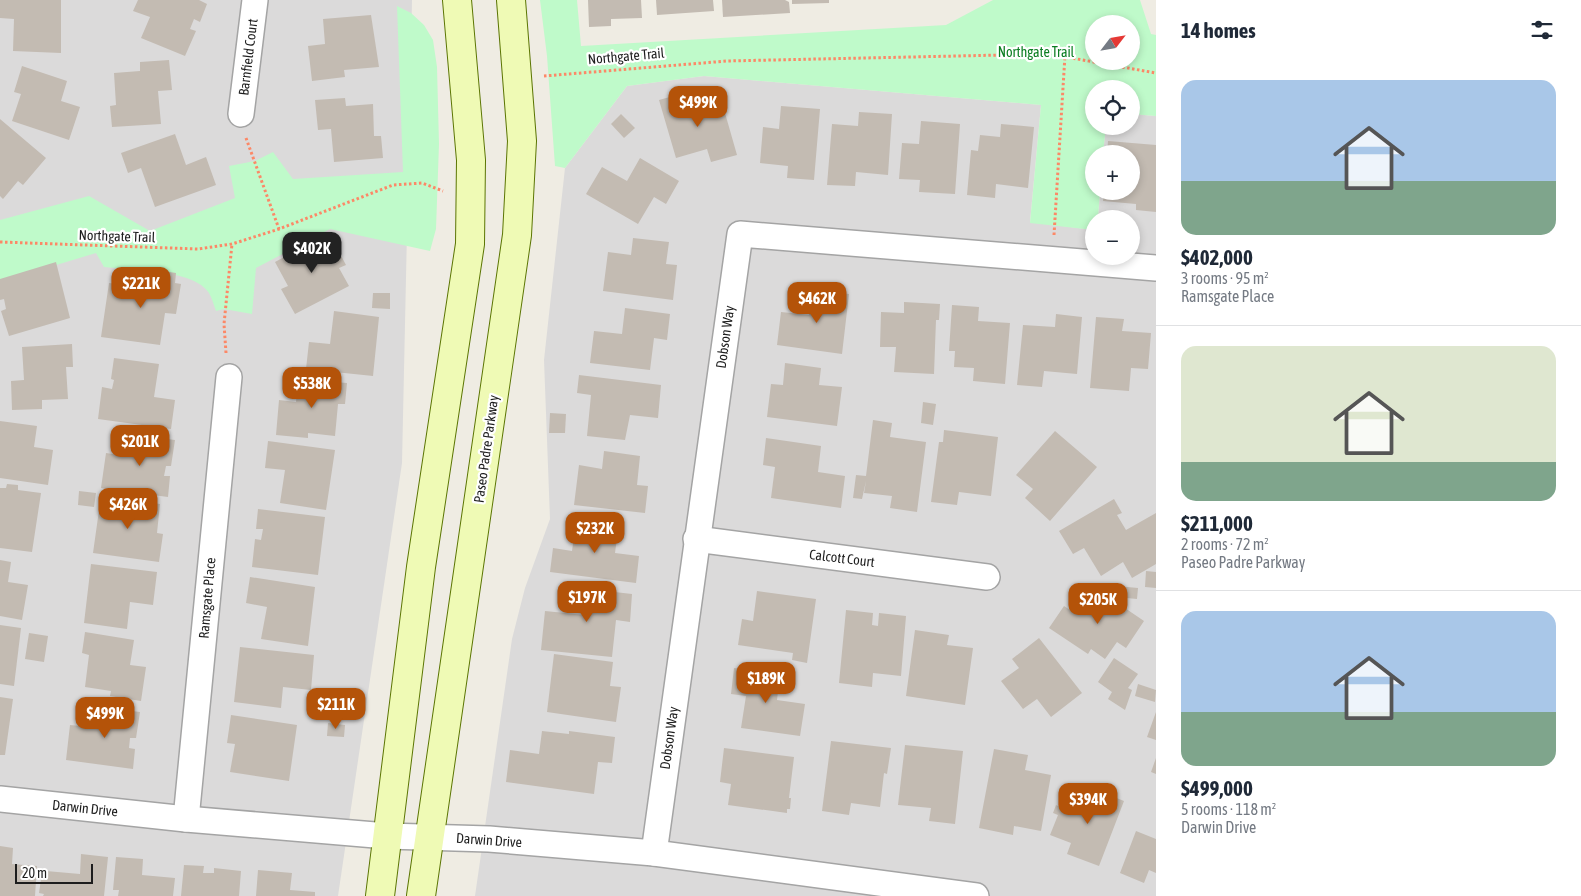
<!DOCTYPE html>
<html lang="en">
<head>
<meta charset="utf-8">
<style>
	:root { --surface:#fff; --page:#f2f2f3; --text:#1f2937; --muted:#747a83; --line:#e0e1e3; --accent:#b45309 }
	body { margin:0; font-family:"Asap Condensed",sans-serif; background:var(--page); color:var(--text); height:100vh; display:flex; flex-direction:column; font-size:19px; white-space:nowrap }
	* { box-sizing:border-box; margin:0 }
	p { font-size:16px; color:var(--muted) }
	.icon { flex:none; width:28px; height:28px; fill:none; stroke:currentColor; stroke-width:2; stroke-linecap:round; stroke-linejoin:round }
	.map { position:relative; flex:1; overflow:hidden }
	.details { display:flex; flex-direction:column; background:var(--surface); width:425px }
	.details>* { flex:none }
	.needle { width:32px; rotate:59deg }
	.fabs { position:absolute; left:1085px; top:15px; display:grid; gap:10px }
	.fabs a { display:grid; place-items:center; width:55px; height:55px; border-radius:50%; background:var(--surface); box-shadow:0 2px 8px #0003; font-size:25px }
	.scale { position:absolute; left:15px; bottom:12px; width:78px; box-sizing:border-box; padding-left:5px; border:2px solid #1d1d1d; border-top:0; font-size:14px; line-height:18px; white-space:nowrap; color:#1d1d1d; -webkit-text-stroke:4px #fff; paint-order:stroke }
	.price { position:absolute; translate:-50% -42px; padding:0 11px; border-radius:10px; background:var(--accent); color:#fff; font-size:16px; line-height:32px; filter:drop-shadow(0 1px 2px #0008) }
	.price::after { content:''; position:absolute; left:50%; top:30px; width:15px; height:11px; margin-left:-8px; background:inherit; clip-path:polygon(0 0,100% 0,50% 100%) }
	.price.current { background:#222; color:#fff }
	ul { padding:0; list-style:none }
	li { display:grid; align-content:center; gap:10px; height:265px; padding:0 25px }
	li+li { border-top:1px solid var(--line) }
	li span { display:grid; place-items:center; height:155px; border-radius:15px; color:#555 }
	li>.icon { margin-inline-start:auto }
	span .icon { width:90px; height:90px; fill:#fffc; stroke-width:1 }
	li b { font-size:21px }
	h2 { display:flex; justify-content:space-between; align-items:center; height:60px; padding:0 25px; font-size:21px }
	main { display:flex; flex:1; min-height:0 }
	.map>svg:first-child { display:block }
</style>
</head>
<body>
<main>
<div class="map">
<svg width="1156" height="896" viewBox="0 0 1156 896">
	<rect width="100%" height="100%" fill="#efece3"/>
	<!-- residential -->
	<g fill="#dbdada">
		<path d="M0,0H412L402,463L338,896H0Z"/>
		<path d="M704,76L1041,105L1030,222L1094,230V256H1131V219H1098L1100,191H1131V154H1103L1106,126H1131V114L1156,116V896H475L512,639L525,588L550,519L544,360L565,168L627,86Z"/>
	</g>
	<!-- park -->
	<g fill="#bffaca" fill-rule="evenodd">
		<path d="M540,0H577L581,46L946,25L993,0H1140L1151,34L1156,35V116L1131,114V89H1094V126H1106L1103,154H1094V191H1100L1098,219H1094V230L1030,223L1041,105L704,76L627,86L565,168L555,166L547,56ZM1094,24H1131V61H1094Z"/>
		<path d="M397,6L411,13L424,25L433,40L437,67L439,144L436,229L430,251L330,229L256,268L252,314L224,309L216,311C214,306 212,298 209,293C194,269 130,270 104,267L96,253L0,282V220L89,196L150,231L235,198L229,166L255,161L273,152L293,179L403,172Z"/>
	</g>
	<!-- building -->
	<g fill="#c3bbb2">
		<path d="M0,0H61V53L13,51L14,19L0,18Z"/>
		<path d="M138,0H199L207,4L200,22L194,19L190,29L196,31L185,56L141,38L150,17L133,11Z"/>
		<path d="M588,0H641L642,18L611,19V26L589,27Z"/>
		<path d="M656,0H713L714,11L657,15Z"/>
		<path d="M722,0H785L789,2L790,13L723,17Z"/>
		<path d="M792,0H829V3L792,4Z"/>
		<path d="M371,15L379,67L344,70L345,77L312,81L308,46L325,44L323,19Z"/>
		<path d="M169,60L172,90L158,91L161,124L112,127L110,106L116,105L114,73L140,71V62Z"/>
		<path d="M22,66L67,81L61,101L80,107L69,140L12,121L21,94L14,92Z"/>
		<path d="M684,93L689,108L721,99L737,155L711,162L707,149L676,158L659,100Z"/>
		<path d="M345,98L346,106L373,104L374,136H381L383,158L334,162L331,129L318,130L315,100Z"/>
		<path d="M781,106L820,109L814,180L787,178L788,166L760,163L763,127L779,129Z"/>
		<path d="M859,112L892,114L888,175L856,172L855,186L827,185L832,124L858,126Z"/>
		<path d="M621,114L635,128L624,138L611,124Z"/>
		<path d="M0,119L46,158L23,185L18,181L3,199L0,196Z"/>
		<path d="M921,121L960,124L955,194L919,192L920,180L899,179L902,143L919,144Z"/>
		<path d="M1001,124L1034,127L1028,188L996,184L995,198L967,195L971,150L978,151L980,135L1000,137Z"/>
		<path d="M175,134L186,165L206,157L216,185L155,207L141,168L128,173L121,153Z"/>
		<path d="M1108,141L1156,145V212L1136,210V204L1103,201L1104,191H1131V154H1107Z"/>
		<path d="M640,158L679,181L666,204L654,197L638,224L586,194L602,167L627,181Z"/>
		<path d="M329,233L346,265L339,268L349,286L295,314L281,289L288,286L275,262Z"/>
		<path d="M633,238L669,242L666,264L677,265L673,300L603,291L608,252L631,255Z"/>
		<path d="M56,262L70,318L9,336L1,311L6,309L4,299L0,300V279Z"/>
		<path d="M150,269L176,273L175,283L181,284L176,314L165,313L160,345L101,337L109,283L150,288V286L148,285Z"/>
		<path d="M812,289L849,294L842,354L777,345L781,312L809,315Z"/>
		<path d="M373,293H390V309L372,308Z"/>
		<path d="M904,302L940,304L939,320H936L934,374L894,372L896,347H880L881,312L904,313Z"/>
		<path d="M952,305L979,307L978,321L1010,323L1005,384L973,381L974,368L954,367L955,351H949Z"/>
		<path d="M625,308L670,314L667,340L654,338L650,370L590,363L594,331L622,334Z"/>
		<path d="M334,311L379,317L373,376L306,369L309,342L330,344Z"/>
		<path d="M1056,314L1082,317L1077,374L1044,371L1042,387L1017,385L1023,325L1055,327Z"/>
		<path d="M1096,317L1124,319L1122,331L1151,333L1148,369L1131,368L1129,391L1090,388Z"/>
		<path d="M72,344L73,367H66L68,399L42,400V409L12,410L11,381L24,380L22,347Z"/>
		<path d="M114,358L159,364L154,397L175,400L171,429L98,419L102,387L112,389L114,380L111,379Z"/>
		<path d="M785,363L821,368L819,385L842,387L837,426L767,417L771,384L783,385Z"/>
		<path d="M579,375L661,385L658,418L630,415L625,440L587,436L591,395L577,393Z"/>
		<path d="M298,379L347,383L345,404H338L335,436L308,433V438L276,435L279,400L296,402Z"/>
		<path d="M923,402L936,404L933,425L921,423Z"/>
		<path d="M550,413L566,414L565,433H549Z"/>
		<path d="M873,420L892,423L890,437L926,442L917,512L890,508L892,496L864,493L866,481L862,499L853,498L856,475L866,476Z"/>
		<path d="M0,421L37,426L34,447L53,450L48,485L0,478Z"/>
		<path d="M944,430L998,437L991,496L959,492L957,505L931,502L939,442H943Z"/>
		<path d="M1055,431L1097,467L1050,521L1025,498L1033,489L1016,475Z"/>
		<path d="M128,434L175,440L171,466H166L164,476H170L168,497L101,488L106,453L125,456Z"/>
		<path d="M766,438L821,446L818,472L845,476L841,508L771,498L775,467L763,465Z"/>
		<path d="M268,441L335,450L326,510L280,503L285,470L265,468Z"/>
		<path d="M604,451L640,456L637,485L648,486L645,513L574,505L579,465L602,469Z"/>
		<path d="M7,484L18,485V490L41,493L32,552L0,548V488H6Z"/>
		<path d="M79,491L96,493L94,507L78,505Z"/>
		<path d="M101,496L160,504L157,533L163,534L159,562L93,553Z"/>
		<path d="M1114,499L1122,513L1117,515L1126,530L1156,513V564L1132,578L1123,562L1101,576L1084,548L1073,554L1059,531Z"/>
		<path d="M258,509L325,517L318,575L252,567L255,539L261,540L263,529H256Z"/>
		<path d="M577,515L614,520L612,537L617,538L615,553L639,556L636,583L550,572L553,548L572,551Z"/>
		<path d="M0,560L11,562L8,582L28,585L22,620L0,616Z"/>
		<path d="M91,564L157,572L153,605L130,602L127,629L84,623Z"/>
		<path d="M1146,571L1156,572V588L1145,587Z"/>
		<path d="M250,577L315,587L308,646L261,639L267,607L246,603Z"/>
		<path d="M1117,586L1138,588L1137,599L1116,597Z"/>
		<path d="M571,587L632,594L630,622L616,620L612,657L541,650L545,611L585,615V611L568,609Z"/>
		<path d="M1094,587L1144,621L1126,648L1117,642L1105,659L1091,649L1088,654L1049,628L1064,606L1076,614Z"/>
		<path d="M757,591L816,599L807,663L792,660L793,653L738,645L742,619L753,621Z"/>
		<path d="M846,610L873,613L872,625L878,626L879,613L906,616L901,676L873,673L872,687L839,683Z"/>
		<path d="M0,625L21,628L14,686L0,684Z"/>
		<path d="M915,630L949,635L947,645L973,648L965,705L906,696Z"/>
		<path d="M85,632L134,640L130,665L146,667L141,701L110,696L111,691L85,687L89,655L82,653Z"/>
		<path d="M29,633L48,636L44,662L25,659Z"/>
		<path d="M1039,638L1082,693L1051,717L1037,699L1023,709L1001,681L1019,668L1012,659Z"/>
		<path d="M240,647L314,655L311,690L283,687L281,708L234,702Z"/>
		<path d="M554,654L613,662L610,686L621,687L616,722L547,712Z"/>
		<path d="M1114,658L1138,674L1128,688L1132,690L1125,710L1108,699L1112,692L1098,682Z"/>
		<path d="M734,668L780,674L777,700L805,704L800,736L741,728L746,696L731,694Z"/>
		<path d="M1138,684L1156,690L1155,702L1135,696Z"/>
		<path d="M0,697L13,699L5,755H0Z"/>
		<path d="M92,706L140,712L136,738H130L129,748L135,749L133,769L66,760L70,725L90,727Z"/>
		<path d="M1156,712V740L1147,737Z"/>
		<path d="M231,715L297,725L289,781L230,772L235,744L227,743Z"/>
		<path d="M328,723L345,725L344,737L327,736Z"/>
		<path d="M542,731L569,734V731L615,737L612,763L598,762L594,794L506,782L510,750L539,754Z"/>
		<path d="M831,741L891,748L887,774L884,773L880,807L851,803L849,815L822,811Z"/>
		<path d="M905,745L963,751L955,824L929,821L931,808L898,805Z"/>
		<path d="M724,748L794,757L789,798H791L790,809H787V813L728,805L731,784L720,782Z"/>
		<path d="M994,749L1028,755L1025,770L1051,775L1041,831L1014,826L1013,835L979,828Z"/>
		<path d="M1156,758V774L1151,772Z"/>
		<path d="M1087,786L1124,801L1099,866L1067,854L1071,843L1050,835L1058,815L1053,813L1056,805L1060,807L1063,801L1078,808Z"/>
		<path d="M1136,831L1156,839V873L1149,870L1144,883L1120,873Z"/>
		<path d="M0,846L13,848L12,864L37,866L35,896H0Z"/>
		<path d="M81,854L108,857L104,896H43L44,894L39,893L41,879H46V871L80,874Z"/>
		<path d="M116,857L143,859L142,875L175,878L173,896H118L119,890H113Z"/>
		<path d="M184,865L204,866L203,873H214V868L241,871L239,896H181Z"/>
		<path d="M258,870L292,873L290,890L315,892V896H256Z"/>
	</g>
	<g fill="none" stroke-linecap="round" stroke-linejoin="round">
		<defs>
			<g id="street">
				<path d="M241,114L255,0"/>
				<path d="M696,539L987,577"/>
				<path d="M0,799L186,819L387,836L489,839L654,853L976,896"/>
				<path d="M186,819L229,377"/>
				<path d="M654,853L740,234L1156,268"/>
			</g>
			<g id="secondary">
				<path d="M380,896L421,567L470,244L471,160L457,0"/>
				<path d="M421,896L517,235L522,141L511,0"/>
			</g>
		</defs>
		<!-- street casing -->
		<use href="#street" stroke="#a4a4a4" stroke-width="28"/>
		<!-- secondary casing -->
		<use href="#secondary" stroke="#5b7503" stroke-width="30"/>
		<!-- path -->
		<g stroke="#fc8867" stroke-width="3" stroke-dasharray="2.5 2.5" stroke-linecap="butt">
			<path d="M544,76L727,61L1049,54L1156,73"/>
			<path d="M246,138L279,229"/>
			<path d="M1054,235L1065,55"/>
			<path d="M0,242L198,249L232,244L279,229L393,185L422,183L443,191"/>
			<path d="M226,353L224,324L232,244"/>
		</g>
		<!-- street -->
		<use href="#street" stroke="#fff" stroke-width="25"/>
		<!-- secondary -->
		<use href="#secondary" stroke="#effab5" stroke-width="28"/>
	</g>
	<g text-anchor="middle" dominant-baseline="central" stroke-width="4.5" stroke-linejoin="round" paint-order="stroke">
		<!-- park labels -->
		<g font-size="14" fill="#0a7d21" stroke="#fff">
			<text x="1036" y="52">Northgate Trail</text>
		</g>
		<!-- street labels -->
		<g font-size="14" fill="#1d1d1d" stroke="#fff">
			<text transform="translate(626 56) rotate(-5)">Northgate Trail</text>
			<text transform="translate(248 57) rotate(-83)">Barnfield Court</text>
			<text transform="translate(117 236) rotate(2)">Northgate Trail</text>
			<text transform="translate(725 337) rotate(-82)">Dobson Way</text>
			<text transform="translate(486 449) rotate(-82)">Paseo Padre Parkway</text>
			<text transform="translate(842 558) rotate(7)">Calcott Court</text>
			<text transform="translate(207 598) rotate(-85)">Ramsgate Place</text>
			<text transform="translate(669 738) rotate(-82)">Dobson Way</text>
			<text transform="translate(85 808) rotate(6)">Darwin Drive</text>
			<text transform="translate(489 840) rotate(4)">Darwin Drive</text>
		</g>
	</g>
</svg>
<div class="fabs">
<a><svg class="needle" viewBox="-14 -14 28 28"><path d="M0-13l5 13h-10z" fill="#e53935"/><path d="M0 13l5-13h-10z" fill="#747a83"/></svg></a>
<a><svg class="icon" aria-label="locate" viewBox="0 0 24 24"><circle cx="12" cy="12" r="6"/><path d="M12 2v4M12 18v4M2 12h4M18 12h4"/></svg></a>
<a>+</a>
<a>−</a>
</div>
<div class="scale">20 m</div>
<b class="price" style="left:698px;top:128px">$499K</b>
<b class="price current" style="left:312px;top:274px">$402K</b>
<b class="price" style="left:141px;top:309px">$221K</b>
<b class="price" style="left:817px;top:324px">$462K</b>
<b class="price" style="left:312px;top:409px">$538K</b>
<b class="price" style="left:140px;top:467px">$201K</b>
<b class="price" style="left:128px;top:530px">$426K</b>
<b class="price" style="left:595px;top:554px">$232K</b>
<b class="price" style="left:587px;top:623px">$197K</b>
<b class="price" style="left:1098px;top:625px">$205K</b>
<b class="price" style="left:766px;top:704px">$189K</b>
<b class="price" style="left:336px;top:730px">$211K</b>
<b class="price" style="left:105px;top:739px">$499K</b>
<b class="price" style="left:1088px;top:825px">$394K</b>
</div>
<section class="details">
<h2>14 homes<svg class="icon" aria-label="filters" viewBox="0 0 24 24"><path d="M4 7h16M4 17h16"/><circle cx="9" cy="7" r="2"/><circle cx="15" cy="17" r="2"/></svg></h2>
<ul>
<li><span style="background:linear-gradient(#a9c7e8 65%,#7fa58c 0)"><svg class="icon" aria-label="home" viewBox="0 0 24 24"><path d="M3 11l9-7 9 7M6 9v11h12V9"/></svg></span><div><b>$402,000</b><p>3 rooms · 95 m²</p><p>Ramsgate Place</p></div></li>
<li><span style="background:linear-gradient(#dfe7d0 75%,#7fa58c 0)"><svg class="icon" aria-label="home" viewBox="0 0 24 24"><path d="M3 11l9-7 9 7M6 9v11h12V9"/></svg></span><div><b>$211,000</b><p>2 rooms · 72 m²</p><p>Paseo Padre Parkway</p></div></li>
<li><span style="background:linear-gradient(#a9c7e8 65%,#7fa58c 0)"><svg class="icon" aria-label="home" viewBox="0 0 24 24"><path d="M3 11l9-7 9 7M6 9v11h12V9"/></svg></span><div><b>$499,000</b><p>5 rooms · 118 m²</p><p>Darwin Drive</p></div></li>
</ul>
</section>
</main>
</body>
</html>
